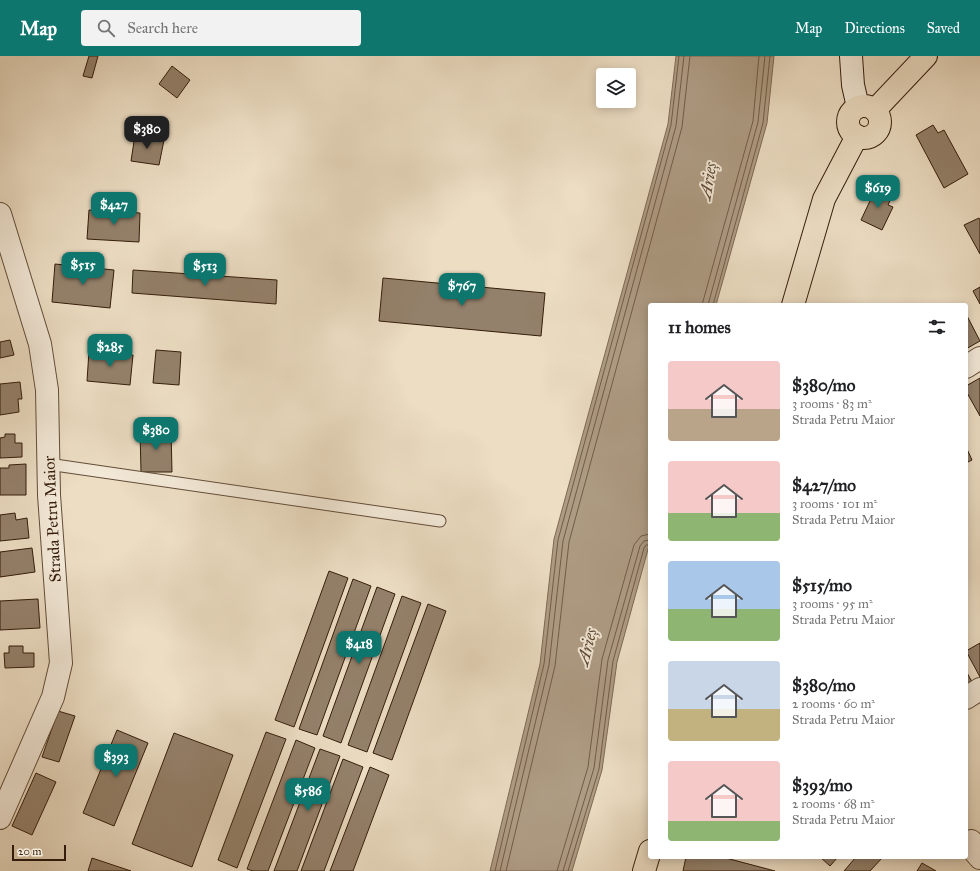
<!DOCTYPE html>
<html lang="en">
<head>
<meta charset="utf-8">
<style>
	:root { --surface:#fff; --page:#f2f2f2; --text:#202124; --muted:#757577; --accent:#0f766e }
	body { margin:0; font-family:"IM FELL Great Primer",serif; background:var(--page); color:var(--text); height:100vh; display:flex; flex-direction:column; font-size:15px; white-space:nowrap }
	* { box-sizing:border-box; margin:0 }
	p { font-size:13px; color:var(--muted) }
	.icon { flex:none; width:22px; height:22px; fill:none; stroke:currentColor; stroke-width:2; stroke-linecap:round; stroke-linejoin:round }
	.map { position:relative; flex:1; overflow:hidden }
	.details { position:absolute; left:648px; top:247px; width:320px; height:556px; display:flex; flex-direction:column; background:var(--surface); border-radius:4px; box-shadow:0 2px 10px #0003 }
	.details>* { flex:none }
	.controls { position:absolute; left:596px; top:12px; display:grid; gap:8px }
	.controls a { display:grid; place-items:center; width:40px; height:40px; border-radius:4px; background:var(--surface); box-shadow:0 2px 10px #0003; font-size:20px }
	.scale { position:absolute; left:12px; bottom:10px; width:54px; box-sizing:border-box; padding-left:4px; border:2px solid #351d0b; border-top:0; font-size:11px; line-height:14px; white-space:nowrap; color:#351d0b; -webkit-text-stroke:3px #f3e9d8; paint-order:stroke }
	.price { position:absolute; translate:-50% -34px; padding:0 9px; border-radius:8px; background:var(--accent); color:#fff; font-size:13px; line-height:26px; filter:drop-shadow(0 1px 2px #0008) }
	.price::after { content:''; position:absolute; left:50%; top:24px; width:12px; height:9px; margin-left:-6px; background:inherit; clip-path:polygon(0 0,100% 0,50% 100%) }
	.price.selected { background:#222; color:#fff }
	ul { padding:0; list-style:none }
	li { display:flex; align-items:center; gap:12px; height:100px; padding:0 20px }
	li span { display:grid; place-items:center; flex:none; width:112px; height:80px; border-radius:4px; color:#555 }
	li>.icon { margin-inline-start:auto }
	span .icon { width:48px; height:48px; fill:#fffc; stroke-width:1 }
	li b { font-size:17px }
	h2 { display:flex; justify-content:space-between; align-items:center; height:48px; padding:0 20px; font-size:17px }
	header { display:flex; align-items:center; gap:24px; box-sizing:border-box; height:56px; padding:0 20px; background:var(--accent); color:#fff }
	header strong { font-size:19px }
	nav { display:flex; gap:22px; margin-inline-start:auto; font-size:14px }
	.search { width:280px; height:36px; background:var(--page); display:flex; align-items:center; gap:10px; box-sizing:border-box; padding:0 14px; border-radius:4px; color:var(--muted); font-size:15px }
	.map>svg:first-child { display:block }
</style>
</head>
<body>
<header>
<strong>Map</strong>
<div class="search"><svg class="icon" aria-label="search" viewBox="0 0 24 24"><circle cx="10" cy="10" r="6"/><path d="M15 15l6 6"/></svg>Search here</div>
<nav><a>Map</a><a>Directions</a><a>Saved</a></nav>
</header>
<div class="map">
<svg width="980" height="815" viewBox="0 0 980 815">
	<rect width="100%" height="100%" fill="#ecddc3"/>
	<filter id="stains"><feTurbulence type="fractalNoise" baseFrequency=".005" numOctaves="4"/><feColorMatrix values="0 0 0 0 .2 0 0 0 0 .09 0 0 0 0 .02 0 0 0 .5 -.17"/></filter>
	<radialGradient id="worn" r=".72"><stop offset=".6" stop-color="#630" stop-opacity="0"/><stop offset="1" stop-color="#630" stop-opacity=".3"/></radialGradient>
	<!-- water -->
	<path fill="#ae9c84" stroke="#7e6954" d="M676,0H774L767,67L716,249H650V486L617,606L602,714L572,815H490L540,608L554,483L668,68Z"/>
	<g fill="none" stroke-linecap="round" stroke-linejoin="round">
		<!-- shore -->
		<g stroke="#725c48" stroke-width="1">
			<path d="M702,249L753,65L759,0"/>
			<path d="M708,249L758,66L765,0"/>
			<path d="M713,249L763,67L770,0"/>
			<path d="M495,815L544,608L558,484L671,69L679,0"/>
			<path d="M500,815L549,609L563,485L676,70L684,0"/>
			<path d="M506,815L555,610L569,486L682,71L690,0"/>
			<path d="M557,815L588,711L602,603L634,489L641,480L650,478"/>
			<path d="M563,815L594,712L608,604L640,490L644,485L650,484"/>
			<path d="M568,815L599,713L613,605L644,492L646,489H650"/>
		</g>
	</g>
	<!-- building -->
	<g fill="#94816b" stroke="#351d0b">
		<path d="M89,0H98L92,22L83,20Z"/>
		<path d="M172,10L190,24L177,42L159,28Z"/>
		<path d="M933,69L938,77L944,74L968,118L944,132L916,79Z"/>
		<path d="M135,79L164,84L159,109L131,105Z"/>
		<path d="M877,130L893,138L888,149L893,151L882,174L861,164Z"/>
		<path d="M89,154L140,157L139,186L87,183Z"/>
		<path d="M979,162L980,164V198L964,169Z"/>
		<path d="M55,208L114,214L110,252L52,246Z"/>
		<path d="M133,214L277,224L276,248L132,237Z"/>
		<path d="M383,222L545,237L541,280L379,265Z"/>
		<path d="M980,231V248L973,235Z"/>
		<path d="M966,258L980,285L966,293Z"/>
		<path d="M10,284L14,299L0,302V286Z"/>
		<path d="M156,294L181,296L179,329L153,327Z"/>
		<path d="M89,295L133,299L130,329L87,325Z"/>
		<path d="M980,322V360L966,335V330Z"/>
		<path d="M20,326L22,343H18L19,356L0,359V328Z"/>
		<path d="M171,374L172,416H141L140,375Z"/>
		<path d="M5,378H15V387H22V401L0,402V382L5,381Z"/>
		<path d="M966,391L972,404L966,407Z"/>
		<path d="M26,408V439H0V412H9V409Z"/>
		<path d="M15,457L16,464L27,462L29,482L0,485V459Z"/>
		<path d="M32,492L35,516L0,521V496Z"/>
		<path d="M329,515L348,522L294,671L275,664Z"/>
		<path d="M353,523L371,530L317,679L299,673Z"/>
		<path d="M377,531L395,538L341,687L323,680Z"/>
		<path d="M402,540L421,547L367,696L348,689Z"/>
		<path d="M38,543L40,572L0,574V545Z"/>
		<path d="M428,548L446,555L392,704L373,697Z"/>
		<path d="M980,587V621L966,595Z"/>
		<path d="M9,590H23V597H34V611L5,612L4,597H9Z"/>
		<path d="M966,615L972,626L966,629Z"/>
		<path d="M58,655L75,660L59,706L42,701Z"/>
		<path d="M117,674L148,687L114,770L83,757Z"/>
		<path d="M266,676L286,683L237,812L218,804Z"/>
		<path d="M174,677L233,699L192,811L132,788Z"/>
		<path d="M296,684L315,692L268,815H253L247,813Z"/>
		<path d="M320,693L340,700L297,815H274Z"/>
		<path d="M343,703L363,711L324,815H301Z"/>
		<path d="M370,711L389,719L353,815H330Z"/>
		<path d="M36,717L56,726L32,779L12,770Z"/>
		<path d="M686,801H722L775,815H683Z"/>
		<path d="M820,801H838L830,810Z"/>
		<path d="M856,801H883L870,815H844Z"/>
		<path d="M92,802L131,815H88Z"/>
		<path d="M922,807L936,815H917Z"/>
	</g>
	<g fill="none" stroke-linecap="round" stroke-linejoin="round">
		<defs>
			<path id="lane" d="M48,408L440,465"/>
			<g id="street">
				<path d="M0,158L40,288L47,334L49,439L61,607L53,641L0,762"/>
				<path d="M966,311L980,302"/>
				<path d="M966,642L980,633"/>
				<path d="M971,785L974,795L980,802"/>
			</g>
			<path id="secondary" d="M851,0L853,29L858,51"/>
			<g id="primary">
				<circle cx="864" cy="66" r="16"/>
				<path d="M875,54L926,0"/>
				<path d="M793,249L824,143L857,80"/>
				<path d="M644,815L650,795"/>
			</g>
		</defs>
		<!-- lane casing -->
		<use href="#lane" stroke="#634d39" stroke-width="13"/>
		<!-- street casing -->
		<use href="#street" stroke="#634d39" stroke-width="24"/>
		<!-- secondary casing -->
		<use href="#secondary" stroke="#351d0b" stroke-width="24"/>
		<!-- primary casing -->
		<use href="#primary" stroke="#351d0b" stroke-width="24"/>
		<!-- lane -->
		<use href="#lane" stroke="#f3e9d8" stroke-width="11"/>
		<!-- street -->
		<use href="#street" stroke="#f3e9d8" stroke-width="22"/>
		<!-- secondary -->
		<use href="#secondary" stroke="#f3e9d8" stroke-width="22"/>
		<!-- primary -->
		<use href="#primary" stroke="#ecddc3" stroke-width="22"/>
	</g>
	<g text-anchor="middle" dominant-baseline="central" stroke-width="4" stroke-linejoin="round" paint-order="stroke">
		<!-- street labels -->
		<g font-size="16" fill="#351d0b" stroke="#f3e9d8">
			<text transform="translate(52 463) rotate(-93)">Strada Petru Maior</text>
		</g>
		<!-- water labels -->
		<g font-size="17" font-style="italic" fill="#5f4935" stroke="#f3e9d8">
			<text transform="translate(708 125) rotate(-80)">Arieș</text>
			<text transform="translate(587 591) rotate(-76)">Arieș</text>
		</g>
	</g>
	<rect width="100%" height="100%" filter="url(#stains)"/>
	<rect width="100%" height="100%" fill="url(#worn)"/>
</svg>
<div class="controls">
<a><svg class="icon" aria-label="layers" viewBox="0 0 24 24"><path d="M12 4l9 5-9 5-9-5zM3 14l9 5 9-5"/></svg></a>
</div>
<div class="scale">20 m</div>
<b class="price selected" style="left:147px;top:94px">$380</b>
<b class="price" style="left:878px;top:153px">$619</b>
<b class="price" style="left:114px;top:170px">$427</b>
<b class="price" style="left:83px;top:230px">$515</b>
<b class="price" style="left:205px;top:231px">$513</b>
<b class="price" style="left:462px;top:251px">$767</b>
<b class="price" style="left:110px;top:312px">$285</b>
<b class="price" style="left:156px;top:395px">$380</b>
<b class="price" style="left:359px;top:609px">$418</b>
<b class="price" style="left:116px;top:722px">$393</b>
<b class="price" style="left:308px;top:756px">$586</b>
<section class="details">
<h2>11 homes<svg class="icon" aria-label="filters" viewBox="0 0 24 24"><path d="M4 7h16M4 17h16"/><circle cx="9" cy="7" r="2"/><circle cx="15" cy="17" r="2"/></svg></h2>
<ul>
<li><span style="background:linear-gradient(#f6c9c9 60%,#b9a48a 0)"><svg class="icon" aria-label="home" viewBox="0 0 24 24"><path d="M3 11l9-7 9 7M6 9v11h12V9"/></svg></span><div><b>$380/mo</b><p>3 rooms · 83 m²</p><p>Strada Petru Maior</p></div></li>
<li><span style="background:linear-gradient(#f6c9c9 65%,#8fb573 0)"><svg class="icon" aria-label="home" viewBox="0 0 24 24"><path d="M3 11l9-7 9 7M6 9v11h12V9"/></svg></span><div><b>$427/mo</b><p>3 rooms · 101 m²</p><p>Strada Petru Maior</p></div></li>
<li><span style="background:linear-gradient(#a9c7e8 60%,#8fb573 0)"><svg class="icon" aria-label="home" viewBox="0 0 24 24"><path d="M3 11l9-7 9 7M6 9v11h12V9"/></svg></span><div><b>$515/mo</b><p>3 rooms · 95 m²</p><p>Strada Petru Maior</p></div></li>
<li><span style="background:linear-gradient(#c9d6e8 60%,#c2b280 0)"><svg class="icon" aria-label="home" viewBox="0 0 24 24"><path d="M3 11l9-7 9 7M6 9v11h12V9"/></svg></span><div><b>$380/mo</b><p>2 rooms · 60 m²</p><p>Strada Petru Maior</p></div></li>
<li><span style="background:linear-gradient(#f6c9c9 75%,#8fb573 0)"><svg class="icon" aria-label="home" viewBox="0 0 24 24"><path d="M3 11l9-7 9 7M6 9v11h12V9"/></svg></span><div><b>$393/mo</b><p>2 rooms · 68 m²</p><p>Strada Petru Maior</p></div></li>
</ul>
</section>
</div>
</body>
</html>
